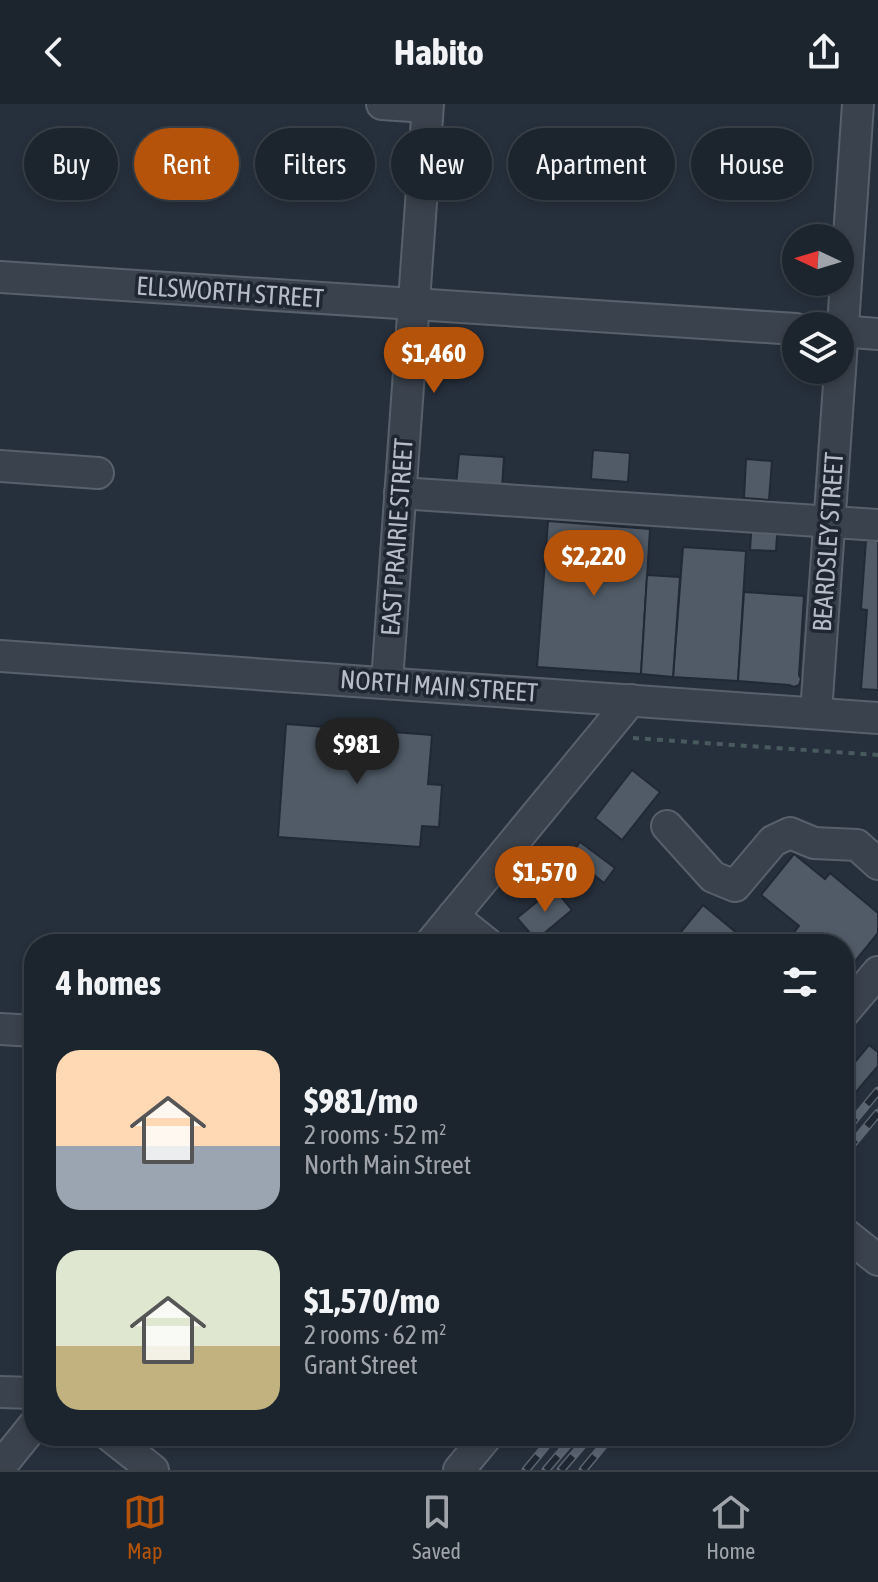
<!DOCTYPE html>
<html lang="en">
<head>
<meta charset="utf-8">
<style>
	:root { --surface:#1c242d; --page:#293039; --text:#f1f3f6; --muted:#a0a4aa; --line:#3a4149; --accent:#b45309 }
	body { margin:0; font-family:"Asap Condensed",sans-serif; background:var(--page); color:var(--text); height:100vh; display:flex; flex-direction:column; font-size:30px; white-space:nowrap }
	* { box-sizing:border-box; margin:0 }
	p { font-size:26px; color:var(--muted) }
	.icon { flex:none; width:44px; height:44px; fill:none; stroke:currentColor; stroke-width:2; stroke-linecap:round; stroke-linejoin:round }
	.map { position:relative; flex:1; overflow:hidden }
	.sheet { position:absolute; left:24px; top:830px; width:830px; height:512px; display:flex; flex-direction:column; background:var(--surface); border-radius:32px; box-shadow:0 4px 12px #0003,0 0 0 2px var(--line) }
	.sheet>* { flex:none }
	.hud { position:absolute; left:24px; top:24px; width:830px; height:72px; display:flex; gap:16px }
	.needle { width:52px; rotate:274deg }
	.buttons { position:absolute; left:782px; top:120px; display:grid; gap:16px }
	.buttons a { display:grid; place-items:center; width:72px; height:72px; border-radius:50%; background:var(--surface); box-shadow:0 4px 12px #0003,0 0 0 2px var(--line); font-size:40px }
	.price { position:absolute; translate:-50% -68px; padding:0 18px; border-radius:28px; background:var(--accent); color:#fff; font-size:26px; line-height:52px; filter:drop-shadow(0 2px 4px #0008) }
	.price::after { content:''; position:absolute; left:50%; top:48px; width:24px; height:18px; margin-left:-12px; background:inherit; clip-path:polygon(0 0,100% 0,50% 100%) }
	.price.selected { background:#222; color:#fff }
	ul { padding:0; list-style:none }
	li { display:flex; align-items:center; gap:24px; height:200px; padding:0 32px }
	li span { display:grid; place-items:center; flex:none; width:224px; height:160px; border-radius:24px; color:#555 }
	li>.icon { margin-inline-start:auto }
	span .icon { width:96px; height:96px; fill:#fffc; stroke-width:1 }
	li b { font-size:34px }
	h2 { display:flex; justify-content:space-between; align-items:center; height:96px; padding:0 32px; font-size:34px }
	.tag { padding:0 28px; border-radius:36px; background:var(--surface); box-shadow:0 4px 12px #0003,0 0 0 2px var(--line); font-size:28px; line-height:72px }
	.tag.selected { background:var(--accent); color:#fff }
	header { display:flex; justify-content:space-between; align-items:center; height:104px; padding:0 32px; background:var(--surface); font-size:36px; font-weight:700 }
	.tab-bar { display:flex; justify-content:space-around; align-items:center; height:112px; border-top:2px solid var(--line); background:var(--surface); font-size:22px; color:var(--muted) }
	.tab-bar a { display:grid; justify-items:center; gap:4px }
	.tab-bar .selected { color:var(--accent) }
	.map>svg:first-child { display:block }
</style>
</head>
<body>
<header><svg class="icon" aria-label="back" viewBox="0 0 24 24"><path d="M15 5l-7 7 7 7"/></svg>Habito<svg class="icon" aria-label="share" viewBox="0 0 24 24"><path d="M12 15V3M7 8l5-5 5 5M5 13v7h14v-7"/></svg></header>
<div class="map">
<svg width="878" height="1366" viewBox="0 0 878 1366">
	<rect width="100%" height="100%" fill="#26303c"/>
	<!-- building -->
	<g fill="#505b67" stroke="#212934" stroke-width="2">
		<path d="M593,346L630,349L628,378L591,375Z"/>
		<path d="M459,350L504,353L502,385L456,382Z"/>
		<path d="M746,355L772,357L769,396L744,394Z"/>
		<path d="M752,415L778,417L776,447L750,446Z"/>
		<path d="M548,417L650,425L641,570L537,563Z"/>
		<path d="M866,436L878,437V586L861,585L867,506L861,505Z"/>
		<path d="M683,443L746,447L738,577L673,573Z"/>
		<path d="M647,471L680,473L673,573L641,570Z"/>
		<path d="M744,488L804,492L799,571L801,575L799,581L794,583L789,581L738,577Z"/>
		<path d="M286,620L432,631L428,680L442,681L439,723L422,722L420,743L278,733Z"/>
		<path d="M632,666L660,688L622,736L595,714Z"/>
		<path d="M580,738L615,764L604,779L570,752Z"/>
		<path d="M794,750L825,775L830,769L878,809V829L844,871V840H785L799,822L761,791Z"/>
		<path d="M554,784L572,806L536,836L517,814Z"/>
		<path d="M703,801L750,840H671Z"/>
		<path d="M869,941L878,948V962L851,994L844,988V971Z"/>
	</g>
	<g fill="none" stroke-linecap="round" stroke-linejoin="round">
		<defs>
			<g id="minor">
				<path d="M382,0L427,3"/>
				<path d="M0,173L796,225"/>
				<path d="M840,227L878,230"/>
				<path d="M840,266L858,0"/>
				<path d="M0,362L98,369"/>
				<path d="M400,389L878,421"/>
				<path d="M0,552L878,614"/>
				<path d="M387,578L428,0"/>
				<path d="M816,609L840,266"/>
				<path d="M667,722L713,773L735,782L773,737L790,729L814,739L857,741L878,760"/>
				<path d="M453,812L488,840"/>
				<path d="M430,840L631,596"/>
				<path d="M844,908L878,868"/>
				<path d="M0,925L34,927"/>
				<path d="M844,1129L878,1156"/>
				<path d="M0,1288L34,1289"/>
				<path d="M110,1332L153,1366"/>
				<path d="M0,1363L34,1321"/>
				<path d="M459,1366L487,1332"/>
			</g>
		</defs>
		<!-- minor casing -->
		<use href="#minor" stroke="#58606b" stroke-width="34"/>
		<!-- path -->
		<path stroke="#485a5d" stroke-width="4" stroke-dasharray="6 6" stroke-linecap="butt" d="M633,634L878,651"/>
		<!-- minor -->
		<use href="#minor" stroke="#3a424d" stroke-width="30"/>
		<defs>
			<g id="rail">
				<path d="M844,1028L878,987"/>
				<path d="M844,1050L878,1009"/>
				<path d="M526,1366L554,1332"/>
				<path d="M546,1366L575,1332"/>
				<path d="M561,1366L590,1332"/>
				<path d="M583,1366L611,1332"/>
			</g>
		</defs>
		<!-- rail casing -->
		<use href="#rail" stroke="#5c6673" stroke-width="9"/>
		<!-- rail -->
		<use href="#rail" stroke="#1f2732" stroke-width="6" stroke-dasharray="18" stroke-linecap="butt"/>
	</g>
	<g text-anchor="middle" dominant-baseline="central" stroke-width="7" stroke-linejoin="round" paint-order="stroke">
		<!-- street labels -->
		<g font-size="26" fill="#b6bdc8" stroke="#1f2732">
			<text transform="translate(230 188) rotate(4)">ELLSWORTH STREET</text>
			<text transform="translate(397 433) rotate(-86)">EAST PRAIRIE STREET</text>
			<text transform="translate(828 438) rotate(-86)">BEARDSLEY STREET</text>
			<text transform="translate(439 582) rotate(4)">NORTH MAIN STREET</text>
		</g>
	</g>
</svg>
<div class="buttons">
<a><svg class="needle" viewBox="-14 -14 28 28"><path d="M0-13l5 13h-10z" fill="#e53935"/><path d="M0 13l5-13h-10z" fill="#a0a4aa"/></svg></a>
<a><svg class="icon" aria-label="layers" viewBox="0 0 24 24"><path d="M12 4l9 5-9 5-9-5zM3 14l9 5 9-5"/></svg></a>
</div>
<b class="price" style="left:434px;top:291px">$1,460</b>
<b class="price" style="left:594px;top:494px">$2,220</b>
<b class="price selected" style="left:357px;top:682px">$981</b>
<b class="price" style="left:545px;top:810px">$1,570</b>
<div class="hud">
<a class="tag">Buy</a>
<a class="tag selected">Rent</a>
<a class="tag">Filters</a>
<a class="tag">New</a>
<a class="tag">Apartment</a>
<a class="tag">House</a>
</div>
<section class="sheet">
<h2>4 homes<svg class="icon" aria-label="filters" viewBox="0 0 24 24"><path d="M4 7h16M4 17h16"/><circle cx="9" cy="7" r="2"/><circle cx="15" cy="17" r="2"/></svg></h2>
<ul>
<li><span style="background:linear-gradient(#ffd9b3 60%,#9aa5b1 0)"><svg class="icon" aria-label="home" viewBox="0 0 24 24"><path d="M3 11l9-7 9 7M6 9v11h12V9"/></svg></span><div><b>$981/mo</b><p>2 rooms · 52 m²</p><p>North Main Street</p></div></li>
<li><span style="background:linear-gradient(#dfe7d0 60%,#c2b280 0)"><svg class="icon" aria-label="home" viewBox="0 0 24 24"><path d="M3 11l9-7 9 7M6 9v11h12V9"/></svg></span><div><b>$1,570/mo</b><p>2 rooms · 62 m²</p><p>Grant Street</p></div></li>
</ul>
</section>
</div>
<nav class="tab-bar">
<a class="selected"><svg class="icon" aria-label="map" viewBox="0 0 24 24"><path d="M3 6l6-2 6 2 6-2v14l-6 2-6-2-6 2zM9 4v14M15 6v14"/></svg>Map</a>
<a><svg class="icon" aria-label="saved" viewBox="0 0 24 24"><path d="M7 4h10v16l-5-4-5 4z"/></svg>Saved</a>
<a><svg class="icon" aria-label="home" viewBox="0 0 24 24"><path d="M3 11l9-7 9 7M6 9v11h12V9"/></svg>Home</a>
</nav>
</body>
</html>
